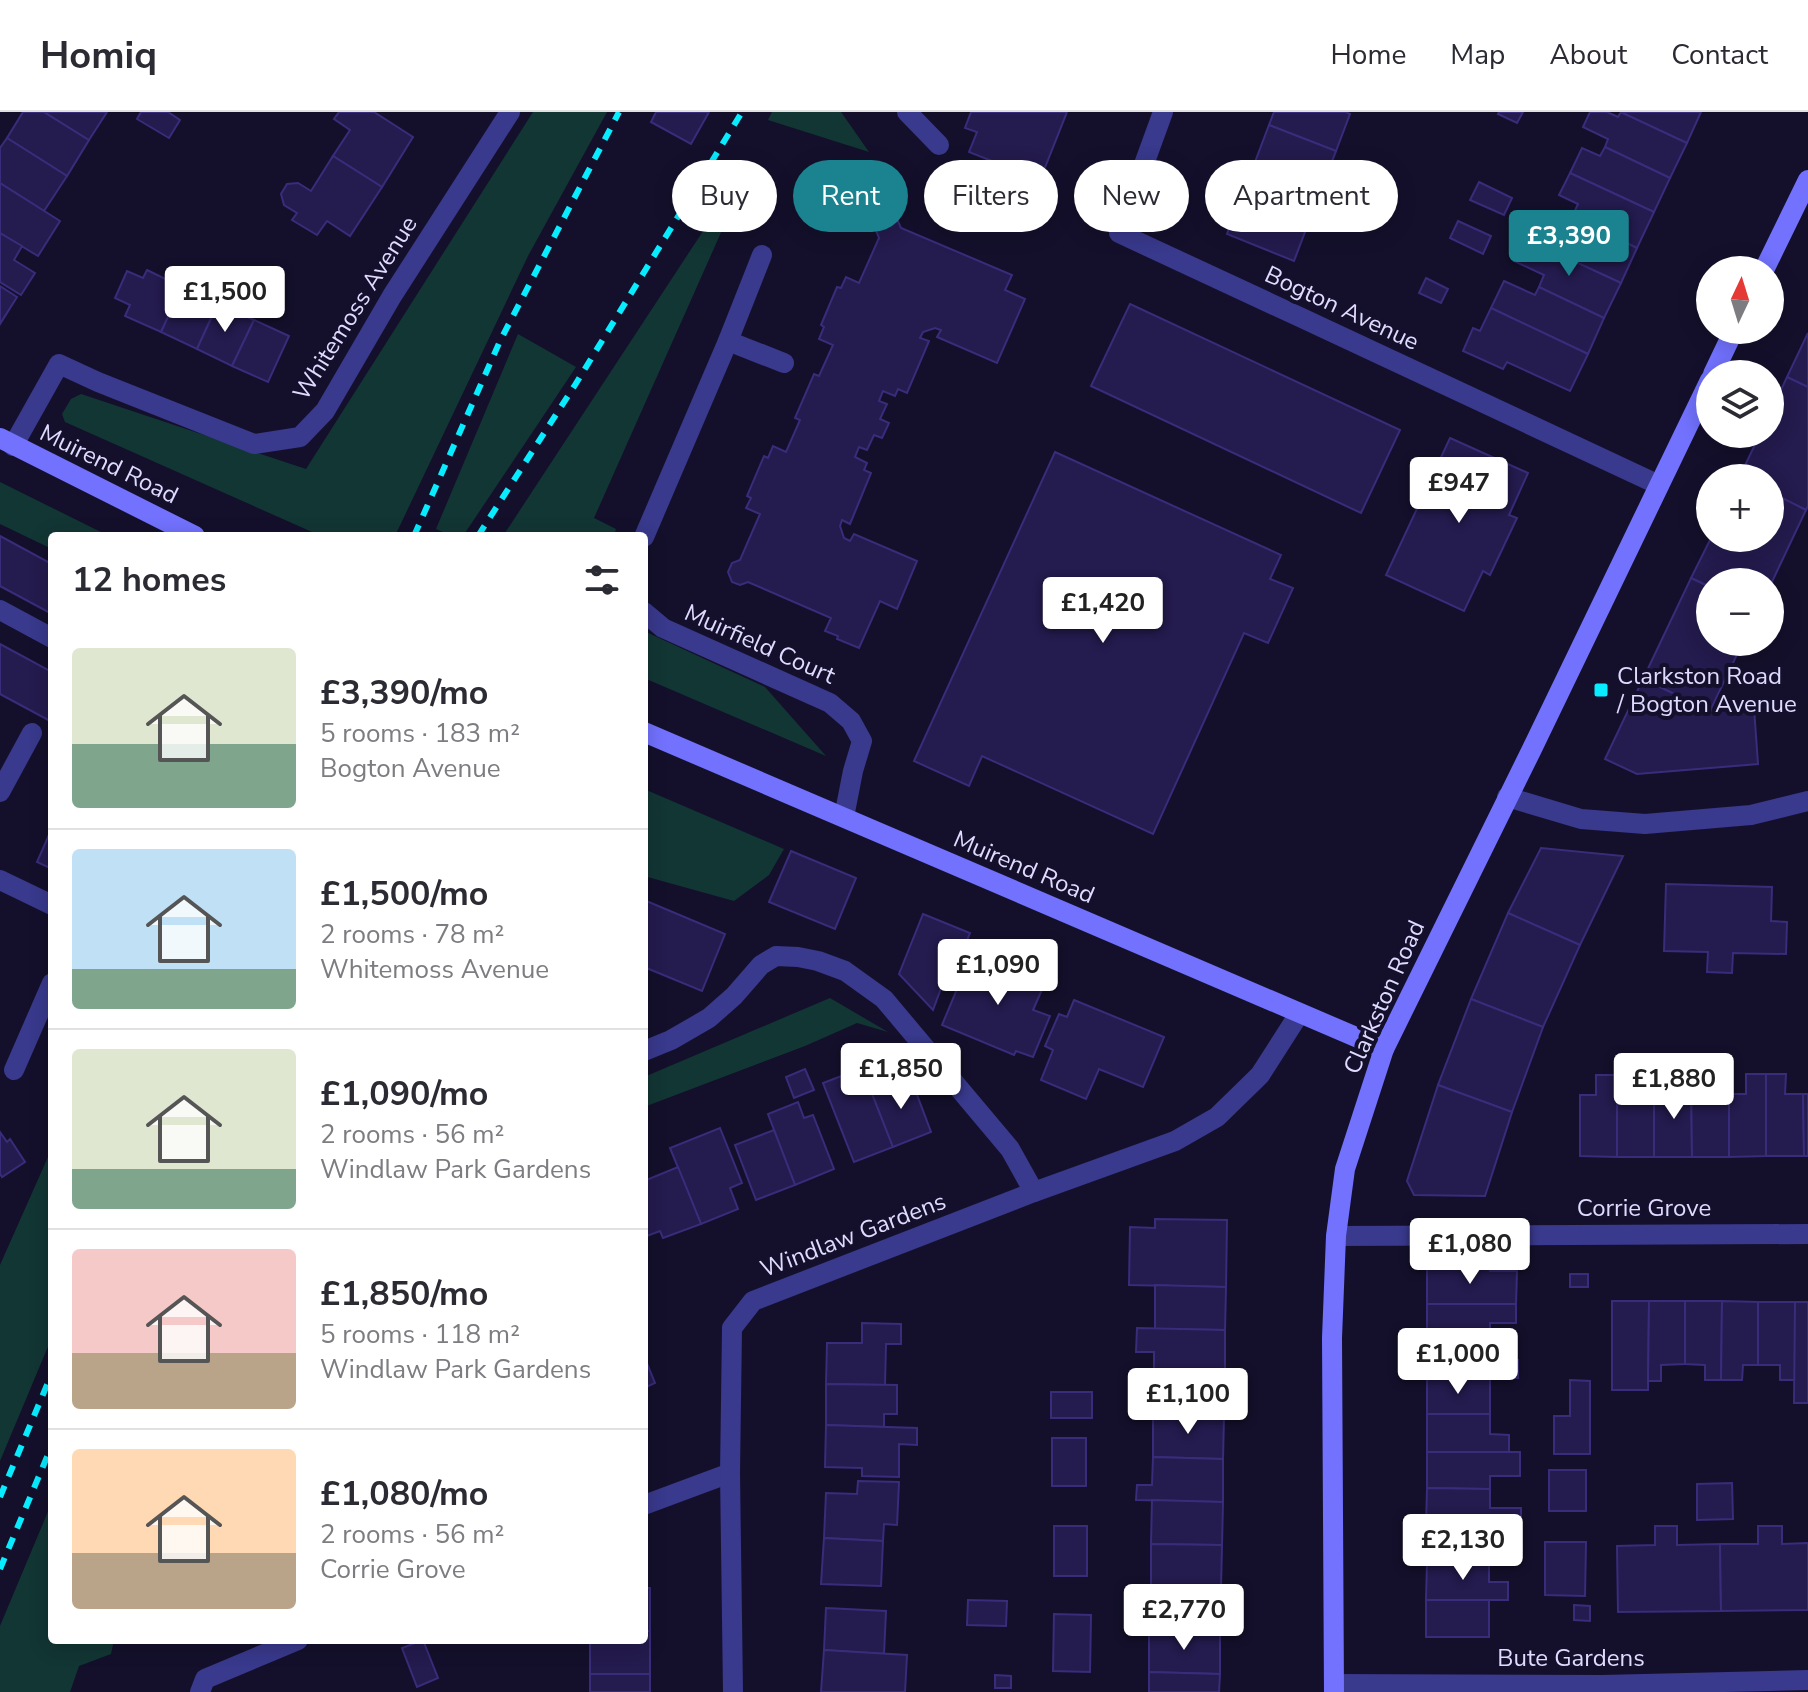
<!DOCTYPE html>
<html lang="en">
<head>
<meta charset="utf-8">
<style>
	:root { --surface:#fff; --page:#f7f7f7; --text:#2b2b33; --muted:#7c7c81; --line:#e1e1e2; --accent:#1b828f }
	body { margin:0; font-family:"Nunito Sans",sans-serif; background:var(--page); color:var(--text); height:100vh; display:flex; flex-direction:column; font-size:30px; white-space:nowrap }
	* { box-sizing:border-box; margin:0 }
	p { font-size:26px; color:var(--muted) }
	.icon { flex:none; width:44px; height:44px; fill:none; stroke:currentColor; stroke-width:2; stroke-linecap:round; stroke-linejoin:round }
	.map { position:relative; flex:1; overflow:hidden }
	.side { position:absolute; left:48px; top:420px; width:600px; height:1112px; display:flex; flex-direction:column; background:var(--surface); border-radius:8px; box-shadow:0 4px 20px #0003 }
	.side>* { flex:none }
	.hud { position:absolute; left:672px; top:48px; width:760px; height:72px; display:flex; gap:16px }
	.needle { width:52px; rotate:4deg }
	.fabs { position:absolute; left:1696px; top:144px; display:grid; gap:16px }
	.fabs a { display:grid; place-items:center; width:88px; height:88px; border-radius:50%; background:var(--surface); box-shadow:0 4px 20px #0003; font-size:40px }
	.price { position:absolute; translate:-50% -68px; padding:0 18px; border-radius:8px; background:#fff; color:#222; font-size:26px; line-height:52px; filter:drop-shadow(0 2px 4px #0008) }
	.price::after { content:''; position:absolute; left:50%; top:48px; width:24px; height:18px; margin-left:-12px; background:inherit; clip-path:polygon(0 0,100% 0,50% 100%) }
	.price.active { background:var(--accent); color:#fff }
	ul { padding:0; list-style:none }
	li { display:flex; align-items:center; gap:24px; height:200px; padding:0 24px }
	li+li { border-top:2px solid var(--line) }
	li span { display:grid; place-items:center; flex:none; width:224px; height:160px; border-radius:8px; color:#555 }
	li>.icon { margin-inline-start:auto }
	span .icon { width:96px; height:96px; fill:#fffc; stroke-width:1 }
	li b { font-size:34px }
	h2 { display:flex; justify-content:space-between; align-items:center; height:96px; padding:0 24px; font-size:34px }
	.tag { padding:0 28px; border-radius:36px; background:var(--surface); box-shadow:0 4px 20px #0003; font-size:28px; line-height:72px }
	.tag.active { background:var(--accent); color:#fff }
	header { display:flex; align-items:center; gap:48px; box-sizing:border-box; height:112px; padding:0 40px; background:var(--surface); border-bottom:2px solid var(--line) }
	header strong { font-size:38px }
	nav { display:flex; gap:44px; margin-inline-start:auto; font-size:28px }
	.map>svg:first-child { display:block }
</style>
</head>
<body>
<header>
<strong>Homiq</strong>
<nav><a>Home</a><a>Map</a><a>About</a><a>Contact</a></nav>
</header>
<div class="map">
<svg width="1808" height="1580" viewBox="0 0 1808 1580">
	<rect width="100%" height="100%" fill="#14102c"/>
	<!-- green -->
	<g fill="#123634">
		<path d="M533,0H607L528,144L395,424H321L65,310L62,302L71,287L81,282L306,357Z"/>
		<path d="M772,0H841L869,40L768,8Z"/>
		<path d="M709,110L723,116L594,406L616,417L614,424H503Z"/>
		<path d="M518,222L576,255L463,424H451L436,417Z"/>
		<path d="M0,370L109,424H52V437L0,412Z"/>
		<path d="M644,519L765,575L826,644L644,566Z"/>
		<path d="M644,677L784,737L769,763L734,789L644,764Z"/>
		<path d="M830,886L888,920L857,911L805,934L644,995V965Z"/>
		<path d="M52,1036V1225L0,1349V1153Z"/>
		<path d="M52,1390V1528H114L111,1542L79,1554L70,1580H0V1514Z"/>
	</g>
	<!-- building -->
	<g fill="#241b4e" stroke="#392c7b" stroke-width="2">
		<path d="M23,0H44L89,28L67,64L7,26Z"/>
		<path d="M44,0H107L89,28Z"/>
		<path d="M141,0H168L180,8L169,26L137,7Z"/>
		<path d="M339,0H374L413,25L382,75L333,44L350,18L334,7Z"/>
		<path d="M656,0H709L691,32L651,10Z"/>
		<path d="M971,0H1067L1040,68L969,40L977,20L965,16Z"/>
		<path d="M1274,0H1346L1350,2L1336,39L1269,13Z"/>
		<path d="M1499,0H1523L1517,11L1498,2Z"/>
		<path d="M1590,0H1607L1618,5L1621,0L1687,31L1670,66L1605,35L1608,27L1583,15Z"/>
		<path d="M1621,0H1701L1687,31Z"/>
		<path d="M1269,13L1336,39L1322,75L1255,50Z"/>
		<path d="M7,26L67,64L44,99L0,71V36Z"/>
		<path d="M1605,35L1670,66L1654,100L1570,61L1582,36L1600,44Z"/>
		<path d="M333,44L382,75L350,124L327,109L317,123L292,108L297,101L284,93L281,82L287,72L298,71L311,79Z"/>
		<path d="M1255,50L1322,75L1308,112L1241,86Z"/>
		<path d="M1570,61L1654,100L1637,136L1572,105L1578,92L1559,83Z"/>
		<path d="M1479,70L1512,86L1504,103L1470,88Z"/>
		<path d="M0,71L60,109L38,144L0,121Z"/>
		<path d="M1241,86L1308,112L1294,149L1227,122Z"/>
		<path d="M889,104L897,107L901,116L1012,163L1005,178L1025,187L997,251L937,225L941,218L935,216L923,220L920,226L929,229L907,281L898,277L895,284L883,279L879,289L887,292L880,307L889,311L882,326L874,323L867,338L859,335L855,345L867,351L864,358L871,361L850,412L842,408L840,414L844,426L850,429L854,422L917,449L897,497L880,489L859,536L837,527L838,524L825,519L831,506L748,470L740,473L732,470L728,460L732,451L740,448L760,402L746,396L751,386L747,384L764,344L768,346L773,334L786,340L800,308L795,306L814,262L819,264L833,233L819,227L824,215L821,213L837,175L841,176L846,165L859,171L879,126L875,116L879,106Z"/>
		<path d="M1572,105L1637,136L1621,171L1537,132L1547,110L1565,118Z"/>
		<path d="M1458,109L1491,124L1483,142L1450,126Z"/>
		<path d="M0,121L22,134L14,148L35,161L21,183L0,170Z"/>
		<path d="M1524,126L1621,171L1604,206L1539,175L1544,163L1514,149Z"/>
		<path d="M147,158L182,175L161,220L125,204L130,193L115,186L127,159L143,166Z"/>
		<path d="M1426,166L1448,177L1441,191L1419,181Z"/>
		<path d="M1504,169L1535,183L1539,175L1604,206L1588,242L1491,196Z"/>
		<path d="M0,174L17,185L0,212Z"/>
		<path d="M182,175L218,191L197,237L161,220Z"/>
		<path d="M218,191L254,208L232,254L197,237Z"/>
		<path d="M1130,192L1400,318L1361,401L1091,274Z"/>
		<path d="M1491,196L1588,242L1570,279L1507,250L1503,257L1463,239L1473,216L1480,219Z"/>
		<path d="M254,208L289,224L268,270L232,254Z"/>
		<path d="M1808,221V275L1787,265Z"/>
		<path d="M1787,265L1808,275V394L1806,398L1770,380V366H1739L1760,322H1770V301Z"/>
		<path d="M1450,326L1528,361L1509,403L1517,406L1490,463L1483,459L1464,499L1386,463Z"/>
		<path d="M1055,340L1281,443L1270,467L1293,476L1268,531L1244,521L1153,722L982,644L969,674L914,649Z"/>
		<path d="M1770,380L1806,398L1770,474V470H1710V475L1691,466L1711,426H1770Z"/>
		<path d="M0,424L52,452V502L0,474Z"/>
		<path d="M1691,466L1710,475V530H1743L1710,599L1643,567Z"/>
		<path d="M0,532L52,560V610L0,582Z"/>
		<path d="M1643,567L1710,599L1754,596L1758,652L1637,662L1605,647Z"/>
		<path d="M52,716V757L37,750Z"/>
		<path d="M1541,736L1623,744L1580,833L1508,801Z"/>
		<path d="M791,739L856,766L835,817L769,790Z"/>
		<path d="M1666,772L1772,775L1771,809L1787,810L1786,842L1733,841L1732,861L1707,860L1708,840L1664,839Z"/>
		<path d="M644,788L725,822L702,879L644,855Z"/>
		<path d="M1508,801L1580,833L1543,915L1471,887Z"/>
		<path d="M923,802L970,821L955,858L949,855L933,898L899,862Z"/>
		<path d="M972,841L1045,871L1033,898L1050,904L1033,945L1016,939L1014,943L942,913Z"/>
		<path d="M1471,887L1543,915L1512,1000L1438,973Z"/>
		<path d="M1074,888L1164,925L1143,975L1099,957L1086,987L1041,968L1053,938L1045,934L1059,902L1067,905Z"/>
		<path d="M862,956L893,1035L854,1050L823,971Z"/>
		<path d="M805,957L814,978L794,986L786,965Z"/>
		<path d="M1634,962V983H1654V1045H1617V963Z"/>
		<path d="M1746,962H1766V1044L1729,1045V982H1746Z"/>
		<path d="M1766,962H1786L1785,982H1803L1804,1044H1766Z"/>
		<path d="M1596,963H1617V1045L1580,1044V983H1596Z"/>
		<path d="M910,964L931,1020L893,1035L871,979Z"/>
		<path d="M1671,965H1691L1692,1045H1654V983L1671,982Z"/>
		<path d="M1691,965H1710V982H1729V1045H1692Z"/>
		<path d="M1438,973L1512,1000L1485,1084L1414,1083L1407,1069Z"/>
		<path d="M1803,982H1808V1044H1804Z"/>
		<path d="M798,990L804,1006L813,1003L834,1057L795,1073L768,1002Z"/>
		<path d="M720,1016L742,1071L730,1076L738,1097L701,1112L670,1036Z"/>
		<path d="M774,1018L795,1073L756,1088L735,1033Z"/>
		<path d="M0,1020L7,1030L10,1027L25,1050L2,1065L0,1062Z"/>
		<path d="M678,1055L701,1112L663,1126L660,1119L644,1125V1069Z"/>
		<path d="M1155,1107L1227,1108L1226,1175L1129,1173L1130,1115L1155,1116Z"/>
		<path d="M1427,1154H1490V1159H1517L1516,1192H1427Z"/>
		<rect x="1570" y="1162" width="18" height="13"/>
		<path d="M1155,1173L1226,1175L1225,1218L1155,1217Z"/>
		<path d="M1612,1189H1649L1648,1278H1612Z"/>
		<path d="M1649,1189H1685V1252L1661,1253V1269H1648Z"/>
		<path d="M1685,1189H1722L1721,1268H1705V1253L1685,1252Z"/>
		<path d="M1722,1189L1758,1190V1253H1743L1742,1268H1721Z"/>
		<path d="M1758,1190H1795V1268H1780V1253H1758Z"/>
		<path d="M1795,1190H1808V1291H1794Z"/>
		<path d="M1427,1192H1516V1211H1490V1228H1427Z"/>
		<path d="M862,1211L901,1212V1232H886L885,1273L826,1272L827,1231H862Z"/>
		<path d="M1137,1216L1225,1218V1260H1154V1240H1136Z"/>
		<path d="M1427,1228H1490V1249L1518,1248V1266H1427Z"/>
		<path d="M644,1244L655,1271L644,1276Z"/>
		<path d="M1154,1260H1225L1224,1304L1153,1302Z"/>
		<rect x="1427" y="1266" width="63" height="36"/>
		<path d="M1570,1268L1590,1269V1342H1554V1304H1570Z"/>
		<path d="M826,1272L897,1273V1302H884V1315L826,1313Z"/>
		<rect x="1051" y="1280" width="41" height="26"/>
		<path d="M1153,1302L1224,1304L1223,1347L1153,1345Z"/>
		<path d="M1427,1302H1490V1322L1509,1323V1340H1427Z"/>
		<path d="M826,1313L917,1316V1333L899,1332V1365L862,1364V1356L825,1355Z"/>
		<rect x="1052" y="1326" width="34" height="48"/>
		<path d="M1427,1340H1520V1364H1490V1377L1427,1376Z"/>
		<path d="M1153,1345L1223,1347V1390L1136,1388L1137,1373H1152Z"/>
		<rect x="1549" y="1358" width="37" height="41"/>
		<path d="M858,1369L899,1370L897,1413L884,1412L883,1429L824,1426L826,1381L857,1382Z"/>
		<path d="M1732,1371L1733,1407L1697,1408V1372Z"/>
		<path d="M1427,1376L1490,1377V1396H1521V1414H1426Z"/>
		<path d="M1152,1388L1223,1390L1222,1433L1151,1432Z"/>
		<rect x="1054" y="1414" width="33" height="50"/>
		<path d="M1426,1414H1521L1522,1439H1489V1450H1427Z"/>
		<path d="M1655,1414H1677V1433L1720,1432L1721,1499L1618,1500L1617,1434L1655,1433Z"/>
		<path d="M1758,1414H1782V1432L1808,1431V1498L1721,1499L1720,1432H1758Z"/>
		<path d="M824,1426L883,1429L881,1474L821,1472Z"/>
		<path d="M1545,1430H1586L1585,1484L1545,1483Z"/>
		<path d="M1151,1432L1222,1433L1221,1475H1151Z"/>
		<path d="M1427,1450H1489V1470H1508V1488H1426Z"/>
		<path d="M1151,1475H1221L1220,1519L1149,1517Z"/>
		<rect x="644" y="1476" width="6" height="43"/>
		<path d="M968,1488L1007,1489L1006,1514L967,1513Z"/>
		<rect x="1426" y="1488" width="63" height="37"/>
		<path d="M1574,1493L1590,1494V1509L1574,1508Z"/>
		<path d="M826,1496L886,1499L884,1542L824,1538Z"/>
		<path d="M1054,1502L1091,1503L1090,1560L1053,1559Z"/>
		<path d="M1149,1517L1220,1519V1562L1149,1560Z"/>
		<path d="M644,1519H650V1562H590V1528H644Z"/>
		<path d="M423,1528L438,1566L417,1575L402,1536Z"/>
		<path d="M824,1538L907,1543L905,1580H821Z"/>
		<path d="M1149,1560L1220,1562L1219,1580H1149Z"/>
		<rect x="590" y="1562" width="60" height="18"/>
		<path d="M995,1563L1011,1564V1576H995Z"/>
	</g>
	<g fill="none" stroke-linecap="round" stroke-linejoin="round">
		<!-- street -->
		<g stroke="#39398d" stroke-width="20">
			<path d="M907,0L939,33"/>
			<path d="M1163,0L1119,121C1299,205 1480,288 1659,373"/>
			<path d="M728,229L784,251"/>
			<path d="M13,334L59,252L98,270L254,332L300,325L325,299L392,184L510,0"/>
			<path d="M644,425L728,229L762,143"/>
			<path d="M0,498L52,526"/>
			<path d="M644,500L663,516L830,591L851,609L862,629L853,659L844,705"/>
			<path d="M0,680L32,621"/>
			<path d="M1507,685L1581,707L1645,712L1751,703L1808,689"/>
			<path d="M0,768L52,793"/>
			<path d="M644,939L671,928L709,906L734,884L761,853L776,844L798,845L818,849L845,859L884,887L1010,1037L1034,1080"/>
			<path d="M14,958L52,871"/>
			<path d="M1336,1124L1808,1122"/>
			<path d="M644,1393L730,1361"/>
			<path d="M1334,1572L1602,1573L1808,1568"/>
			<path d="M200,1580L205,1567L298,1528"/>
			<path d="M733,1580L730,1361L732,1216L753,1189L1034,1080L1175,1029L1217,1005L1260,963L1299,902"/>
		</g>
		<!-- secondary -->
		<g stroke="#7272ff" stroke-width="20">
			<path d="M1764,158L1808,68"/>
			<path d="M1713,262L1734,218"/>
			<path d="M0,326L195,424"/>
			<path d="M644,620L1384,937"/>
			<path d="M1334,1580L1332,1226L1336,1124L1345,1057L1384,937L1531,639L1710,268"/>
		</g>
		<!-- rail -->
		<g stroke="#07edff" stroke-width="6" stroke-dasharray="12 10" stroke-linecap="butt">
			<path d="M414,424L500,229L619,0"/>
			<path d="M478,424L575,273L742,0"/>
			<path d="M0,1385L52,1261"/>
			<path d="M0,1457L52,1333"/>
		</g>
	</g>
	<!-- markers -->
	<rect fill="#07edff" stroke="#14102c" stroke-width="3" x="1593" y="570" width="16" height="16" rx="4"/>
	<g text-anchor="middle" dominant-baseline="central" stroke-width="8" stroke-linejoin="round" paint-order="stroke">
		<!-- street labels -->
		<g font-size="24" fill="#dedbff" stroke="#14102c">
			<text transform="translate(355 196) rotate(-58)">Whitemoss Avenue</text>
			<text transform="translate(1342 196) rotate(25)">Bogton Avenue</text>
			<text transform="translate(109 352) rotate(26)">Muirend Road</text>
			<text transform="translate(760 532) rotate(24)">Muirfield Court</text>
			<text transform="translate(1024 755) rotate(23)">Muirend Road</text>
			<text transform="translate(1384 885) rotate(-66)">Clarkston Road</text>
			<text x="1644" y="1096">Corrie Grove</text>
			<text transform="translate(853 1123) rotate(-21)">Windlaw Gardens</text>
			<text x="1571" y="1546">Bute Gardens</text>
		</g>
		<!-- poi labels -->
		<g font-size="24" fill="#dedbff" stroke="#14102c" text-anchor="start">
			<text x="1617" y="564">Clarkston Road<tspan x="1617" dy="28">/ Bogton Avenue</tspan></text>
		</g>
	</g>
</svg>
<div class="fabs">
<a><svg class="needle" viewBox="-14 -14 28 28"><path d="M0-13l5 13h-10z" fill="#e53935"/><path d="M0 13l5-13h-10z" fill="#7c7c81"/></svg></a>
<a><svg class="icon" aria-label="layers" viewBox="0 0 24 24"><path d="M12 4l9 5-9 5-9-5zM3 14l9 5 9-5"/></svg></a>
<a>+</a>
<a>−</a>
</div>
<b class="price active" style="left:1569px;top:166px">£3,390</b>
<b class="price" style="left:225px;top:222px">£1,500</b>
<b class="price" style="left:1459px;top:413px">£947</b>
<b class="price" style="left:1103px;top:533px">£1,420</b>
<b class="price" style="left:998px;top:895px">£1,090</b>
<b class="price" style="left:901px;top:999px">£1,850</b>
<b class="price" style="left:1674px;top:1009px">£1,880</b>
<b class="price" style="left:1470px;top:1174px">£1,080</b>
<b class="price" style="left:1458px;top:1284px">£1,000</b>
<b class="price" style="left:1188px;top:1324px">£1,100</b>
<b class="price" style="left:1463px;top:1470px">£2,130</b>
<b class="price" style="left:1184px;top:1540px">£2,770</b>
<div class="hud">
<a class="tag">Buy</a>
<a class="tag active">Rent</a>
<a class="tag">Filters</a>
<a class="tag">New</a>
<a class="tag">Apartment</a>
</div>
<section class="side">
<h2>12 homes<svg class="icon" aria-label="filters" viewBox="0 0 24 24"><path d="M4 7h16M4 17h16"/><circle cx="9" cy="7" r="2"/><circle cx="15" cy="17" r="2"/></svg></h2>
<ul>
<li><span style="background:linear-gradient(#dfe7d0 60%,#7fa58c 0)"><svg class="icon" aria-label="home" viewBox="0 0 24 24"><path d="M3 11l9-7 9 7M6 9v11h12V9"/></svg></span><div><b>£3,390/mo</b><p>5 rooms · 183 m²</p><p>Bogton Avenue</p></div></li>
<li><span style="background:linear-gradient(#bfe0f5 75%,#7fa58c 0)"><svg class="icon" aria-label="home" viewBox="0 0 24 24"><path d="M3 11l9-7 9 7M6 9v11h12V9"/></svg></span><div><b>£1,500/mo</b><p>2 rooms · 78 m²</p><p>Whitemoss Avenue</p></div></li>
<li><span style="background:linear-gradient(#dfe7d0 75%,#7fa58c 0)"><svg class="icon" aria-label="home" viewBox="0 0 24 24"><path d="M3 11l9-7 9 7M6 9v11h12V9"/></svg></span><div><b>£1,090/mo</b><p>2 rooms · 56 m²</p><p>Windlaw Park Gardens</p></div></li>
<li><span style="background:linear-gradient(#f6c9c9 65%,#b9a48a 0)"><svg class="icon" aria-label="home" viewBox="0 0 24 24"><path d="M3 11l9-7 9 7M6 9v11h12V9"/></svg></span><div><b>£1,850/mo</b><p>5 rooms · 118 m²</p><p>Windlaw Park Gardens</p></div></li>
<li><span style="background:linear-gradient(#ffd9b3 65%,#b9a48a 0)"><svg class="icon" aria-label="home" viewBox="0 0 24 24"><path d="M3 11l9-7 9 7M6 9v11h12V9"/></svg></span><div><b>£1,080/mo</b><p>2 rooms · 56 m²</p><p>Corrie Grove</p></div></li>
</ul>
</section>
</div>
</body>
</html>
